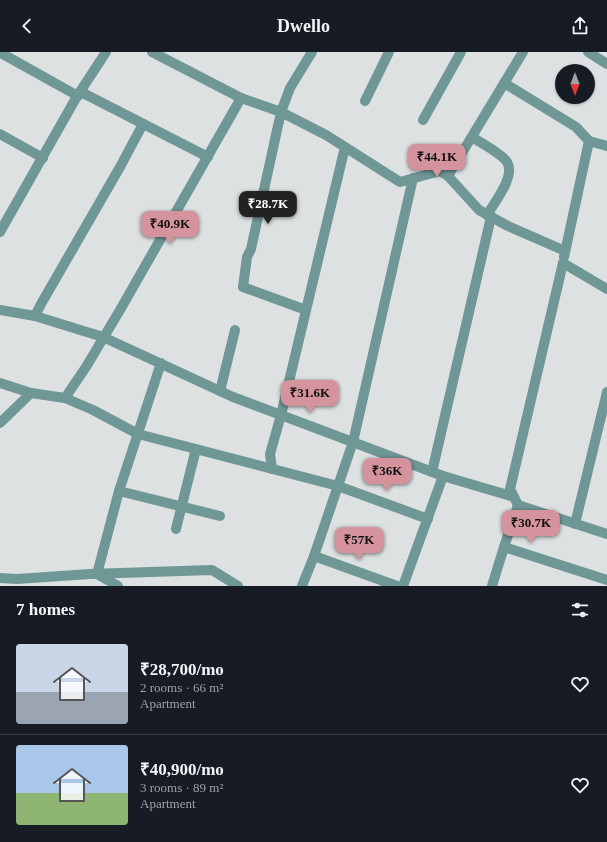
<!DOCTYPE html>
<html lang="en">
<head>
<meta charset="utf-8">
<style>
	:root { --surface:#171b24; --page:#20242c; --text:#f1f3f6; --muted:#9ea1a6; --line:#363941; --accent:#d4939d }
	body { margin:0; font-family:Georgia,serif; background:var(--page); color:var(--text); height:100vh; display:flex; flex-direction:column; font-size:15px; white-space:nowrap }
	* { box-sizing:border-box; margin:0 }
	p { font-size:13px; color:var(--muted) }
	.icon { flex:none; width:22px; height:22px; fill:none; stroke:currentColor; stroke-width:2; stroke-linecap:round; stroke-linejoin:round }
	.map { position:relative; height:534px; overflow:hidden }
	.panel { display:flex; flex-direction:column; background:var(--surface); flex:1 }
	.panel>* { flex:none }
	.needle { width:26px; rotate:180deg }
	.tools { position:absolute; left:555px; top:12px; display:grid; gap:8px }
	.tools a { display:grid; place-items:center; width:40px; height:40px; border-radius:50%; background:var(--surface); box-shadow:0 1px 3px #0004; font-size:20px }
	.price { position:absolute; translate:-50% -34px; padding:0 9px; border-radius:8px; background:var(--accent); color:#111; font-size:13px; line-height:26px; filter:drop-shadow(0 1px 2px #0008) }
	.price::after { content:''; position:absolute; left:50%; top:24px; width:12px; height:9px; margin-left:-6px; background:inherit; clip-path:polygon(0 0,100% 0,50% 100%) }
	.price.active { background:#222; color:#fff }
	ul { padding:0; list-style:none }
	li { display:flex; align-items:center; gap:12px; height:100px; padding:0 16px }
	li+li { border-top:1px solid var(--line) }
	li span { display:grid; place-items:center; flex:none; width:112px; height:80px; border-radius:4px; color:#555 }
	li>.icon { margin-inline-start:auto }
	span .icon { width:48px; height:48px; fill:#fffc; stroke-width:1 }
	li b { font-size:17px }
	h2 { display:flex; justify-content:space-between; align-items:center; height:48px; padding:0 16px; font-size:17px }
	header { display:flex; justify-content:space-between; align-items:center; height:52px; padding:0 16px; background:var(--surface); font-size:18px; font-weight:700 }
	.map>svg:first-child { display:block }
</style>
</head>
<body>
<header><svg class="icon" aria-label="back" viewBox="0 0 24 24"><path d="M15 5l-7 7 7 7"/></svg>Dwello<svg class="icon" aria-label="share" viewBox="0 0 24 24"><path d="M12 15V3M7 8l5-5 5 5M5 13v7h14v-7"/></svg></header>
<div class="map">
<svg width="607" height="534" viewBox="0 0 607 534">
	<rect width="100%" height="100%" fill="#dde1e1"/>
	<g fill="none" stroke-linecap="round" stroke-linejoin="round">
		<!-- minor -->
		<g stroke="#6f9795" stroke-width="10">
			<path d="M152,0L241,46"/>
			<path d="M312,0L290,36L281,60L326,83L400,130L440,119L448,124"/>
			<path d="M523,0L448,124L479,158L508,174L565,199"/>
			<path d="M588,0L607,12"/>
			<path d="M1,1L78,44"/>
			<path d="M504,31L576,75L589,89"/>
			<path d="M81,40L208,105"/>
			<path d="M365,49L389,0"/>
			<path d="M423,68L461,0"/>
			<path d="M0,82L43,106"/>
			<path d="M472,85C481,91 501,101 507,110C516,124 494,151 487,163"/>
			<path d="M0,180L76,46L106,0"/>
			<path d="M564,205L589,89L607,94"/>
			<path d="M0,258L35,264L103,285L233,345L443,424L514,445"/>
			<path d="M35,264L41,252L120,115L143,72"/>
			<path d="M0,331L31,341"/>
			<path d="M220,339L235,278"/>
			<path d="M65,346L86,315L120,258L241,46L281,60L251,197L247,205L243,235L306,258"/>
			<path d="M0,371L31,341L65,346L93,358L138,382L338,434L428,467"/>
			<path d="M272,417L270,402L281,363L345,95"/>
			<path d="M432,420L491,165"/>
			<path d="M119,439L220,464"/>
			<path d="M518,453L510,437L563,211L607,237"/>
			<path d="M575,472L607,340"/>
			<path d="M176,477L196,397"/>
			<path d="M504,495L518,453L607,482"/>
			<path d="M314,504L397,534"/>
			<path d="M97,522L119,439L161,311"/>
			<path d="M97,522L118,534"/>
			<path d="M0,526L17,527L90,522L212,518L238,534"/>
			<path d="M302,534L314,504L353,390L413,126"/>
			<path d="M403,534L443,424"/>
			<path d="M492,534L504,495L607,528"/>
		</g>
	</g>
</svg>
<div class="tools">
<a><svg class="needle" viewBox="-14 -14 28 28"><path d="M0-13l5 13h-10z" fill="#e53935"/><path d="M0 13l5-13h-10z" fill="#9ea1a6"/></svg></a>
</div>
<b class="price" style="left:437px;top:126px">₹44.1K</b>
<b class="price active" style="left:268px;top:173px">₹28.7K</b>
<b class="price" style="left:170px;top:193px">₹40.9K</b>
<b class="price" style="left:310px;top:362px">₹31.6K</b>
<b class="price" style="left:387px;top:440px">₹36K</b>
<b class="price" style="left:531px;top:492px">₹30.7K</b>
<b class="price" style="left:359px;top:509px">₹57K</b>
</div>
<section class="panel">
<h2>7 homes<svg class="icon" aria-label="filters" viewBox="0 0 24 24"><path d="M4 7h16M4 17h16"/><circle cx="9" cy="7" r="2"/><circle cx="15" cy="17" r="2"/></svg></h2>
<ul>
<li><span style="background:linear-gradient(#c9d6e8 60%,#9aa5b1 0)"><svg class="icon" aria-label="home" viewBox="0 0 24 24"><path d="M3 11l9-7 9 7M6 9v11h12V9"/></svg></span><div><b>₹28,700/mo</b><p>2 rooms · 66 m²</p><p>Apartment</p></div><svg class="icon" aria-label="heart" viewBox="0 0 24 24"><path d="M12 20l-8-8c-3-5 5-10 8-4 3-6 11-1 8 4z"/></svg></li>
<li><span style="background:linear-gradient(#a9c7e8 60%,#8fb573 0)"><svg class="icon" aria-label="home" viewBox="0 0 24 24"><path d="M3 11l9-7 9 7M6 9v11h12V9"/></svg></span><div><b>₹40,900/mo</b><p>3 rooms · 89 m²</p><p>Apartment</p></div><svg class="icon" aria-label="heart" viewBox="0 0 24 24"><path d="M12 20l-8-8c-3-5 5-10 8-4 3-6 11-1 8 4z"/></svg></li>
</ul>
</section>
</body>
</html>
